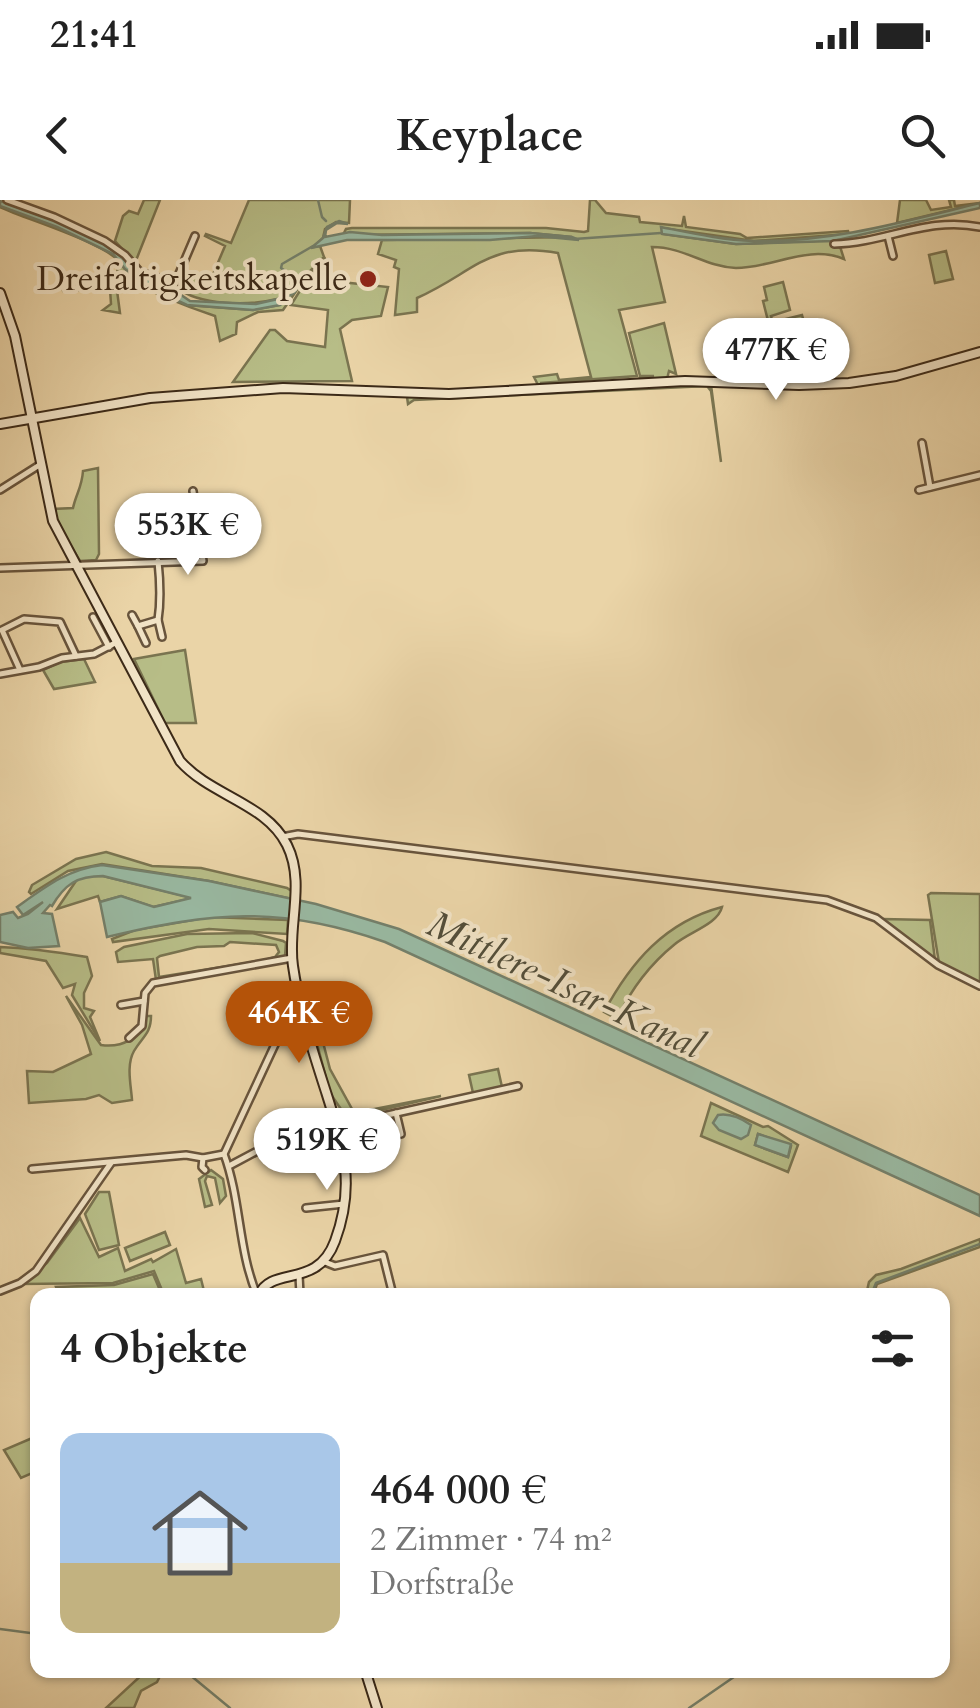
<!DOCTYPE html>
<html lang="de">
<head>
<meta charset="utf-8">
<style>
	:root { --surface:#fff; --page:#f6f6f6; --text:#222; --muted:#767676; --line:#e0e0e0; --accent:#b45309 }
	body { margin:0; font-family:Cardo,serif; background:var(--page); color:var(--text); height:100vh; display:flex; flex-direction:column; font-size:38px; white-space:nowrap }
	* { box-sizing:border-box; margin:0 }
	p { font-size:32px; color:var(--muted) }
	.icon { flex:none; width:55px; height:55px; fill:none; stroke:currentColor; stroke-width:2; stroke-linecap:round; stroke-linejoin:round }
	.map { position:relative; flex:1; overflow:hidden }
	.drawer { position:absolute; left:30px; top:1088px; width:920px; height:390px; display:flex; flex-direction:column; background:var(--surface); border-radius:20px; box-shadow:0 2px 8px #0004 }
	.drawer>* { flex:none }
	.price { position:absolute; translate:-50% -85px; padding:0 22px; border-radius:35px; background:#fff; color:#222; font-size:32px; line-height:65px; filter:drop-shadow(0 2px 5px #0008) }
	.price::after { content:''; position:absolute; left:50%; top:60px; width:30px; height:22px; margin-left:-15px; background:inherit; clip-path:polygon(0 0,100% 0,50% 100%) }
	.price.selected { background:var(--accent); color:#fff }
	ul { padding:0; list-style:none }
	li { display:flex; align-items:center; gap:30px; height:250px; padding:0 30px }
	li+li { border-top:2px solid var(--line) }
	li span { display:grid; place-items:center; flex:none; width:280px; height:200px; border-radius:20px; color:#555 }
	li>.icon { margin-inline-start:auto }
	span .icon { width:120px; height:120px; fill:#fffc; stroke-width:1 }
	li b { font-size:42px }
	h2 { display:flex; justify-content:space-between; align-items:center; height:120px; padding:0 30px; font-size:42px }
	.status { display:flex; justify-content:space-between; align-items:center; height:70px; padding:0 50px; background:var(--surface); direction:ltr }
	.status svg { height:28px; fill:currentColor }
	header { display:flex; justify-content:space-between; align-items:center; height:130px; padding:0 30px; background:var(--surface); font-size:45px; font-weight:700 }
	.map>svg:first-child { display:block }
</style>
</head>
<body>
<div class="status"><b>21:41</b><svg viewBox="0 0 49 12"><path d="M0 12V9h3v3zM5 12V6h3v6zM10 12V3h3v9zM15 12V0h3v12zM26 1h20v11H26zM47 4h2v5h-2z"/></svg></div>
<header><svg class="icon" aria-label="back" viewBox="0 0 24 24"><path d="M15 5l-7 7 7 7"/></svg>Keyplace<svg class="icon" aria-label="search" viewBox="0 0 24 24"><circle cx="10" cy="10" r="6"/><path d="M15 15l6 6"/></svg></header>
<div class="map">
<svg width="980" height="1508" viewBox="0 0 980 1508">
	<rect width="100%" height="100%" fill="#ead4a7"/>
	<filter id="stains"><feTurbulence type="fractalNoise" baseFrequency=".002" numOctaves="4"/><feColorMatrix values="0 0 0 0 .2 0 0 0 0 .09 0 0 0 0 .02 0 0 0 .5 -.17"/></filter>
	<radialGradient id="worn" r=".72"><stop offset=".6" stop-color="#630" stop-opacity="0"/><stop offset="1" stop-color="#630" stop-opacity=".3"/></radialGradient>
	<!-- green -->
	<g fill="#b7bd87" stroke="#7a7450" stroke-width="2.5" fill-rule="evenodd">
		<path d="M144,0H160L135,63L115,41L123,16L129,11L138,14Z"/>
		<path d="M249,0H350L349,23L336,22L325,29L323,38L314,47L320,46L324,57L310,71L283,110L258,112L237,122L236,134L220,141L215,116C182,105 150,92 120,76L116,83L120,113L103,110L111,104L110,89L62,91L72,88H107L111,85L109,75L117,72L120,62C101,41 28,20 0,7L57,27L114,54L125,69L187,105L253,110L279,105L277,99C249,106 199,106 176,87L183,72L211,79L225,46L205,36L206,34L231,43Z"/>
		<path d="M590,0H595L606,13L639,17L640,22L682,26L684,16L686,27L740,34L747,38L848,31L849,34L754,41L662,28L663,34L736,44L838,40L844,59C808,44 773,68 736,68C706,67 684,47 652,47L665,102L619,110L637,176L540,183L589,182L539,187L534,177L557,174L559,180L591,177L558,53C488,40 474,73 417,98V112L395,115L399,69L394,67L396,60L378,54L382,40L572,37L530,33L343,35L346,29L352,28H546L584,32L588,31Z"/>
		<path d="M900,0H926L931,10L951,7L949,0H954L955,6L980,3L897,23Z"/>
		<path d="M946,51L953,79L935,83L929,55Z"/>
		<path d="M325,59L332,81L388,87L381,116L352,120L340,129L352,181L233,182L270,130H275L287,141L325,147L328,110L291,105L311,73Z"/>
		<path d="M783,82L790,110L771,116L784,167L780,168L763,101L767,100L764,87Z"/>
		<path d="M802,115L807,133L779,141L774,122Z"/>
		<path d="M664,123L676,174L669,171L667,179L644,180L641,178L654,176H640L629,133Z"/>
		<path d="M656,184L711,185L721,262L711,191L707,186L414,200L408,204L407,197Z"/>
		<path d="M98,268L99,354L96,360L80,361L61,330L53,309L73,308C76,294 82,287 83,271Z"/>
		<path d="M185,450L196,523H165L134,459Z"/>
		<path d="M84,459L95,482L54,489L43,470L60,462Z"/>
		<path d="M106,652L152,666L201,668L287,688L293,692L292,699L209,681L102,664L68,671L31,694L29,692L32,685L76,659Z"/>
		<path d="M89,676H103L193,698L153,707L121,696L100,702L98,696L57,709L78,678Z"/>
		<path d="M931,693L980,694V785L939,763L928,695Z"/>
		<path d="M722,707C718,724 689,732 675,744C649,765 631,789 617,819L604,812C631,762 665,722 722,707Z"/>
		<path d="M210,717L288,720L287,734L209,729L113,742L112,739L135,730Z"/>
		<path d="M882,719L930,720L935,760Z"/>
		<path d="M252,733L283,741L286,743L285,756L156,780L153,759L118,762L116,752L124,747L187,734ZM230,742L276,745L279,752L275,757L265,760L159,777L157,758L160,756L197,747L224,746Z"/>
		<path d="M0,747C31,748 57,752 87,757L92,776L84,793V808L94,811L90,817L100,841L72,795L75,784L63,788L46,761L0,753Z"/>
		<path d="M66,796L101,845C122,848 142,838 146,816H151C151,834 142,837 134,851C126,865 131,885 132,900L112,903L99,895L86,899L29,903L27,871L53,872L91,854L82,825Z"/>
		<path d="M306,802L313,804L330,869L352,909L349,914L441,896L347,918L330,893Z"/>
		<path d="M498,869L502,887L473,893L469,875Z"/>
		<path d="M711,903L763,927L768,926L798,945L788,972L701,936ZM758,934L791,946L788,957L755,945Z"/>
		<path d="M211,970L223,979L226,996L220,1003L215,978L207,976L205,981L212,1005L205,1007L199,979Z"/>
		<path d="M99,992H109L119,1045L99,1050L85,1014Z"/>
		<path d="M80,1018L99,1057L118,1048L125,1071L151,1059L153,1062L176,1049L186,1083L201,1079L205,1095H164L154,1071L113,1083L23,1084L47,1063Z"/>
		<path d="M165,1032L170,1045L130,1061L125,1048Z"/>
		<path d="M980,1039V1047L877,1084L873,1095H866L869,1082L876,1075L901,1069Z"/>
		<path d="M153,1074L162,1095H59L56,1087L114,1085Z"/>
		<path d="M37,1236V1271L21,1278L4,1250Z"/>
		<path d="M147,1470H163L157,1482L141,1491L134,1508H106Z"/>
	</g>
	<!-- water -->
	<g fill="#99b9a2" stroke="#74806b" stroke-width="2.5">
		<path d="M0,1L50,18L114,48L143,77L165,84L190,101L256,104L278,99L280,105L253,110L187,105L148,87L125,69L113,54L57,27L0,6Z"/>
		<path d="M980,3V8L833,41L736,44L662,34L661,27C691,33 722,40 753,41C830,43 906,21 980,3Z"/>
		<path d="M339,21L348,24L337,23L326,30L325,37L350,32L382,35L530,33L572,37L579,40L537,36L490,40H347L311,48L323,38L327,27Z"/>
		<path d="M102,665L209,681L316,704L399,729L980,995V1016L385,742C279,705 213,712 107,737L100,702L121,696L154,707L191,698L103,676C77,676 65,684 52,706L50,705L43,713L52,714L59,746L28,748L0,742V715L13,712L18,718L28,714L43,702L23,715L17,707C45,687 68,669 102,665Z"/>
		<path d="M718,915C730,913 741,918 751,925L748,935L741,939L719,930L713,923Z"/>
		<path d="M758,934L791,944L788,957L755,945Z"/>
	</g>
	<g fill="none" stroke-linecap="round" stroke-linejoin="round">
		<!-- stream -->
		<g stroke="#74806b" stroke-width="2.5">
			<path d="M318,0L322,17L326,21"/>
			<path d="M574,39L661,33"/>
			<path d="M278,103L294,93L298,87L293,76L281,68L282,64L313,46"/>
			<path d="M871,1095L876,1083L980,1044"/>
			<path d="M0,1429L38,1434"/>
			<path d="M184,1470L230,1508"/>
			<path d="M689,1508L744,1470"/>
		</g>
		<defs>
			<g id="street">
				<path d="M7,0L54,17L105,41L125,55L140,72L175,83L195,36"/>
				<path d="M888,36L893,56"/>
				<path d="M834,44C886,43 927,16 980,27"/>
				<path d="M922,243L930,287"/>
				<path d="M0,290L41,264"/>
				<path d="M919,290L980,275"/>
				<path d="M0,368L203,361L193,291"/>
				<path d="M132,415L138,426L158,420C161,401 160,380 158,361"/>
				<path d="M93,417L109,447"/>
				<path d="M158,420L162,437"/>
				<path d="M138,426L146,443"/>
				<path d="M20,470L2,430L24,419L60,422L76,456"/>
				<path d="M0,474L39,467L62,458L94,454L117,442"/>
				<path d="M282,637L298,634L827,700L876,718L938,765L980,786"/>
				<path d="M121,805L144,801"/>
				<path d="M129,838L142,826L145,793L153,783L292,758"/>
				<path d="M338,926L518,886"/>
				<path d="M388,937L401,934L396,913"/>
				<path d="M229,966L261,949L333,920"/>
				<path d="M32,969L186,955L203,958"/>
				<path d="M205,970L202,967L203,958L224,954"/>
				<path d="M306,1008L344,1004"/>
				<path d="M325,1062L335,1066L383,1055L393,1095"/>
				<path d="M299,1075L300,1095"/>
				<path d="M0,1091L20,1083L36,1071L111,963"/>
				<path d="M257,1095C238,1050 241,1000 224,954L298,795"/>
			</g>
			<g id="secondary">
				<path d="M0,93L15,136L53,321L180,561C211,596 266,603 287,645C306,683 287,727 293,766C299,808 313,852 326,892C343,946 356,985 335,1041C317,1090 272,1065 259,1095"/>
				<path d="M0,224L150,198L283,188L449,194L685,181L799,185L849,183L896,176L980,152"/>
				<path d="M365,1470L377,1508"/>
			</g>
		</defs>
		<!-- street casing -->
		<use href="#street" stroke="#68543c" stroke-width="10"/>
		<!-- secondary casing -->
		<use href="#secondary" stroke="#3c2a18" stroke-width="12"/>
		<!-- street -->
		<use href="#street" stroke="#f1e3c6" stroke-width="5"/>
		<!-- secondary -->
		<use href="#secondary" stroke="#f1e3c6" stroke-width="8"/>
	</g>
	<!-- markers -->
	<circle fill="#8f2418" stroke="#f1e3c6" stroke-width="4" cx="368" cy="79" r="10"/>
	<g text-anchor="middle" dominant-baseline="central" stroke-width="8" stroke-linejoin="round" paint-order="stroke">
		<!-- poi labels -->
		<g font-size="35" fill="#3c2a18" stroke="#f1e3c6" text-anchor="end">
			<text x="348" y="79">Dreifaltigkeitskapelle</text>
		</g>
		<!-- water labels -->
		<g font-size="38" font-style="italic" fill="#534e3a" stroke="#f1e3c6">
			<text transform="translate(565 785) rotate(25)">Mittlere-Isar-Kanal</text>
		</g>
	</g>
	<rect width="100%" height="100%" filter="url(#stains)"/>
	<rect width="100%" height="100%" fill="url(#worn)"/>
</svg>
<b class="price" style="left:776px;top:203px">477K €</b>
<b class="price" style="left:188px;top:378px">553K €</b>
<b class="price selected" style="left:299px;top:866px">464K €</b>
<b class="price" style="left:327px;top:993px">519K €</b>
<section class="drawer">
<h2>4 Objekte<svg class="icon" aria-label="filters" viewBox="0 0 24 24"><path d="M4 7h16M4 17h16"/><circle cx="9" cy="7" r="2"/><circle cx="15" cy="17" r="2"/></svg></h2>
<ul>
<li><span style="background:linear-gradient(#a9c7e8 65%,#c2b280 0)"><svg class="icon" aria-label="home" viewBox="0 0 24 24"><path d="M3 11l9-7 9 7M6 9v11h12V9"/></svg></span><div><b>464 000 €</b><p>2 Zimmer · 74 m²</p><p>Dorfstraße</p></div></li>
</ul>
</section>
</div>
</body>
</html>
